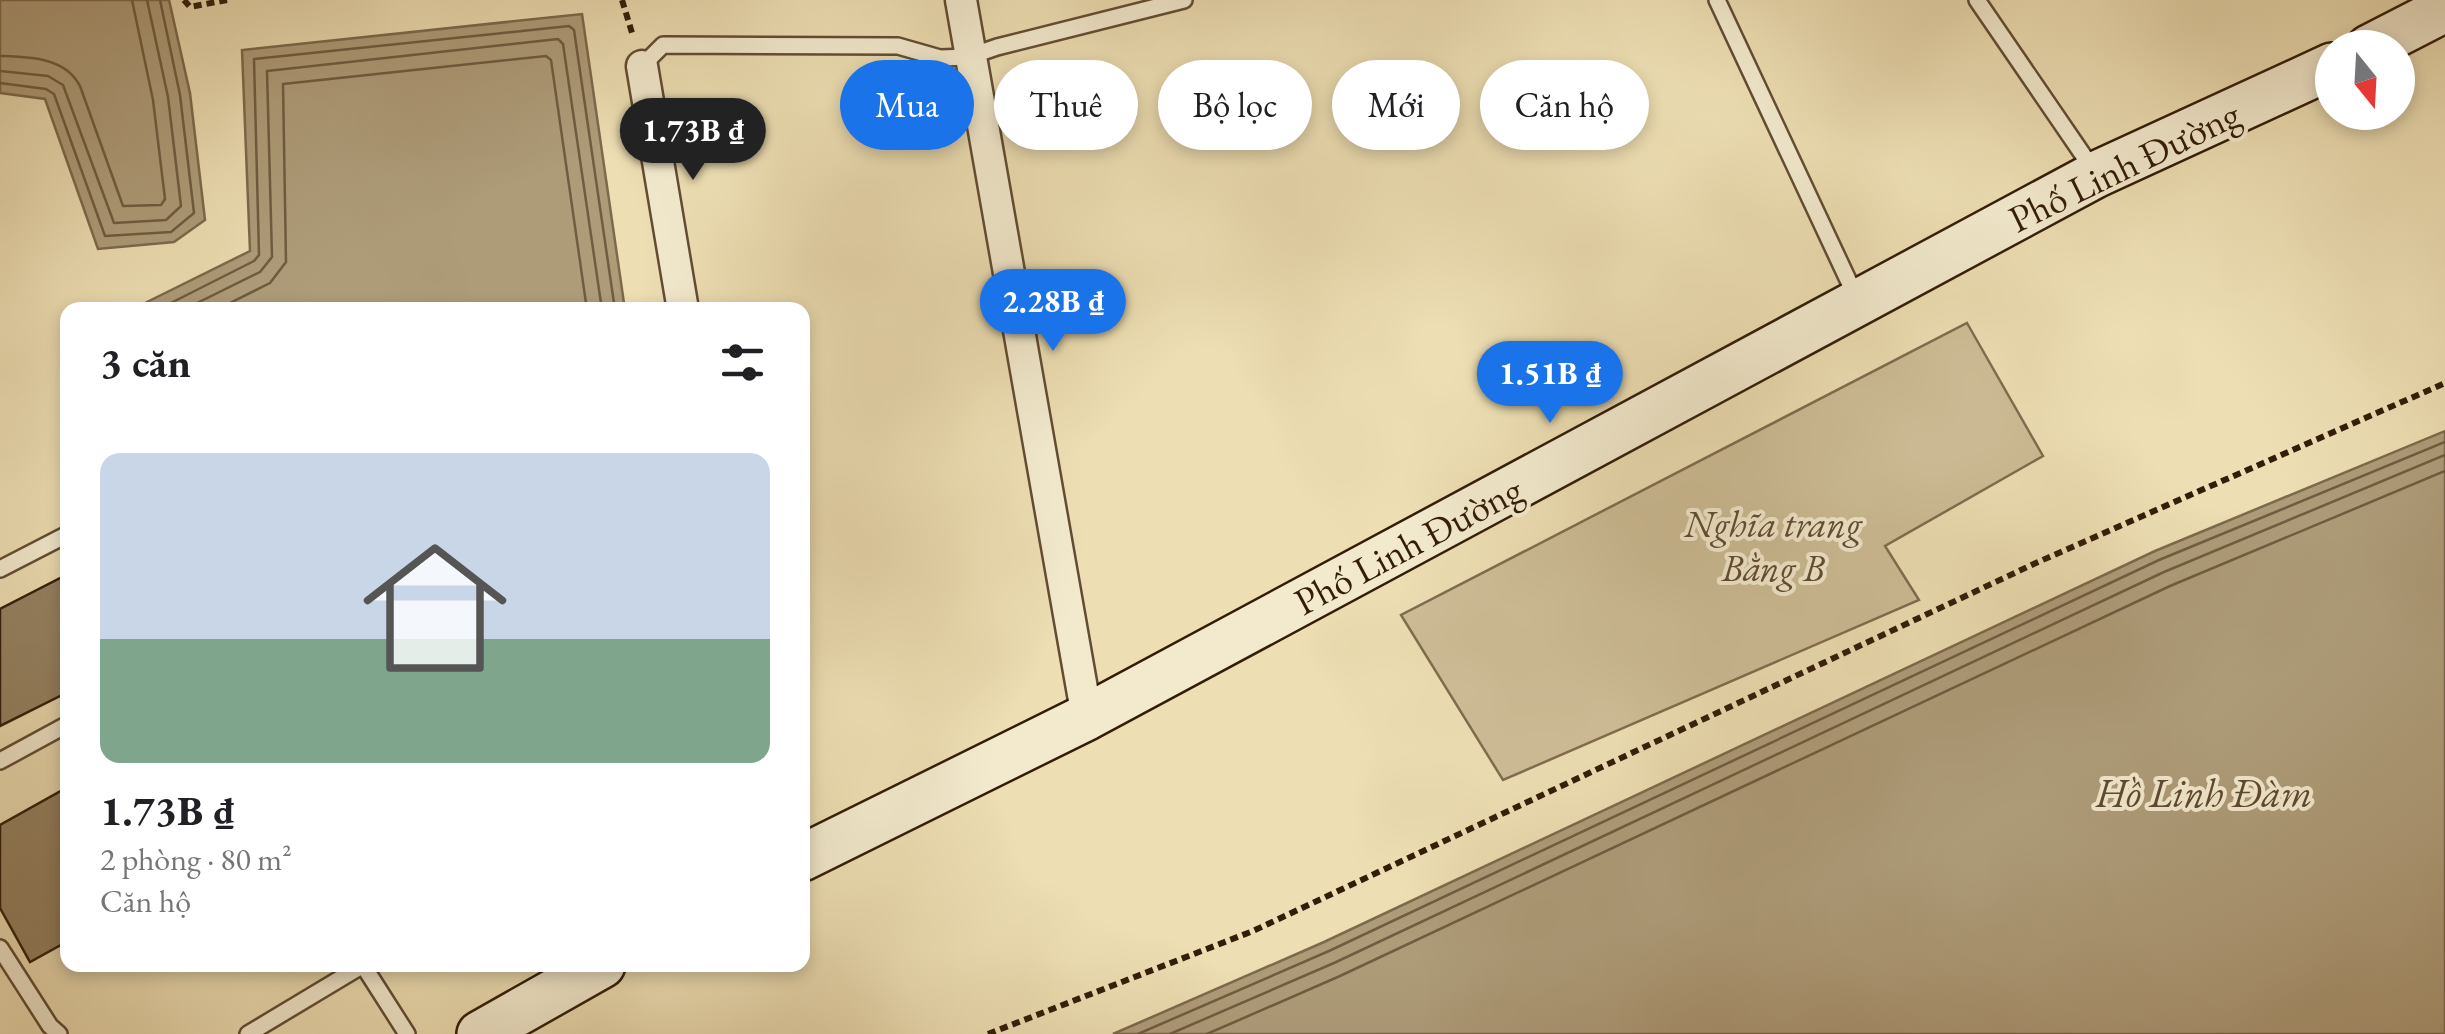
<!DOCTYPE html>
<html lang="vi">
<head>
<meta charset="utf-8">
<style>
	:root { --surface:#fff; --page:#f6f6f6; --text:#202124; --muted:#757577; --line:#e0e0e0; --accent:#1a73e8 }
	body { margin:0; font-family:"EB Garamond",serif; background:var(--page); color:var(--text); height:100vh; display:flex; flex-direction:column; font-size:38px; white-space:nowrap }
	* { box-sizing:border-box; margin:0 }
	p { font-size:32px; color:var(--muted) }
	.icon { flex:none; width:55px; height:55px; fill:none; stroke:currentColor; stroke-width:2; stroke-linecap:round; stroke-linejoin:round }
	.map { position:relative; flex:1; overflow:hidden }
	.details { position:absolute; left:60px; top:302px; width:750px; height:670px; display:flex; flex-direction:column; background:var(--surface); border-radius:20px; box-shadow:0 5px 15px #0003 }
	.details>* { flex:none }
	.guide { position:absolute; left:840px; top:60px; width:950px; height:90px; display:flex; gap:20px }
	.needle { width:65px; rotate:162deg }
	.tools { position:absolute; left:2315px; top:30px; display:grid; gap:20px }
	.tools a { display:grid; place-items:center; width:100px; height:100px; border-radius:50%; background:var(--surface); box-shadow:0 5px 15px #0003; font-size:50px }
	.price { position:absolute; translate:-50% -85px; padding:0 22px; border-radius:35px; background:var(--accent); color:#fff; font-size:32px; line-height:65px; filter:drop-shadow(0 2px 5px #0008) }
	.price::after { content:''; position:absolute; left:50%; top:60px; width:30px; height:22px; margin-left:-15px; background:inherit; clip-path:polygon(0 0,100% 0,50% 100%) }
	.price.selected { background:#222; color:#fff }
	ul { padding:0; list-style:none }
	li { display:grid; align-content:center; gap:20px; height:530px; padding:0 40px }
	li+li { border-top:2px solid var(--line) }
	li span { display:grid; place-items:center; height:310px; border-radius:20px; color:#555 }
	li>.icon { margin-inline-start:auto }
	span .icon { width:180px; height:180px; fill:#fffc; stroke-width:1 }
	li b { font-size:42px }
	h2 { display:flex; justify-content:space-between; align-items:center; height:120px; padding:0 40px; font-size:42px }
	.chip { padding:0 35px; border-radius:45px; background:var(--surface); box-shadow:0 5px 15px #0003; font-size:35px; line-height:90px }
	.chip.selected { background:var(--accent); color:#fff }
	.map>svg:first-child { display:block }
</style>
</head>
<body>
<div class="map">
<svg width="2445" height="1034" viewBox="0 0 2445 1034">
	<rect width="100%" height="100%" fill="#eddeb3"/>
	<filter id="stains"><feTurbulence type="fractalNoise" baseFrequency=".002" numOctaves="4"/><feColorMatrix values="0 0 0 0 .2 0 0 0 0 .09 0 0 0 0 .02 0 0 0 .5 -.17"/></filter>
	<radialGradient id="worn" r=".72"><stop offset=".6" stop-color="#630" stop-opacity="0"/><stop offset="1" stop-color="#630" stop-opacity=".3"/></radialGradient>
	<!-- green -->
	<path fill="#cdbd96" stroke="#806c4f" stroke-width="2.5" d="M1967,323L2043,456L1885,546L1919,600L1503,780L1401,615Z"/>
	<!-- water -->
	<g fill="#ae9c79" stroke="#7d694c" stroke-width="2.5">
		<path d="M0,0H169L190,93L205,220L174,242L98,249L45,99L0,93Z"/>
		<path d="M582,14L625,310H148L145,303L250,251L242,50Z"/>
		<path d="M2445,431V1034H1113L1324,942L2155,551Z"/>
	</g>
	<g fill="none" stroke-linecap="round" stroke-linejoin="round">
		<!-- shore -->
		<g stroke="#705c40" stroke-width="2.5">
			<path d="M0,56C29,57 65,57 80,86L123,206L161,205L165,199L153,100L132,0"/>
			<path d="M0,71L48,76L63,85L114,223L166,220L181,206L168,97L147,0"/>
			<path d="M0,83L46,89L54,94L105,236L171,232L194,213L180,95L160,0"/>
			<path d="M157,310L254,261L259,255L254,59L569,26L574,30L615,310"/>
			<path d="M183,310L260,272L272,257L267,71L558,39L563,44L602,310"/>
			<path d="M216,310L270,283L286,262L283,84L546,56L551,60L587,310"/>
			<path d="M1138,1034L1329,951L2159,560L2445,442"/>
			<path d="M1170,1034L1334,963L2164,572L2445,455"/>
			<path d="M1207,1034L1340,976L2170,586L2445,471"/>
		</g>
	</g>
	<!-- building -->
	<g fill="#948161" stroke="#331c08" stroke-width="2.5">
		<path d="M68,574V692L0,726V609Z"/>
		<path d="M68,787V941L30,962L0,908V825Z"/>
	</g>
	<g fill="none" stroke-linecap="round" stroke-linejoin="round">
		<defs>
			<g id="lane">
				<path d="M1717,0L1857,299"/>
				<path d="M1977,0L2094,171"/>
				<path d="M642,66L663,45L898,46L940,58L968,57L997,47L1184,0"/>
				<path d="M0,569L68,534"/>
				<path d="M0,761L68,724"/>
				<path d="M0,948L50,1026L59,1034"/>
				<path d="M363,965L407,1034"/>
				<path d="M248,1034L363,965"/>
			</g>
			<g id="street">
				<path d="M961,0L1087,717"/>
				<path d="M642,66L683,310"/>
			</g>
			<g id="secondary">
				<path d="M2369,48L2445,9"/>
				<path d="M802,858L1087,717L2097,174L2332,66"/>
				<path d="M480,1034L602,965"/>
			</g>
		</defs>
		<!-- lane casing -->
		<use href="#lane" stroke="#624c33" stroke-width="20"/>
		<!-- street casing -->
		<use href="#street" stroke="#624c33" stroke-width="35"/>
		<!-- secondary casing -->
		<use href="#secondary" stroke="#331c08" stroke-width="50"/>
		<!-- path -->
		<g stroke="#331c08" stroke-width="6" stroke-dasharray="8 5" stroke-linecap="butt">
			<path d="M184,0L190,7L227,0"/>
			<path d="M622,0L633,36"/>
			<path d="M988,1034L1253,931L2038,562L2445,383"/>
		</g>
		<!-- lane -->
		<use href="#lane" stroke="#f3eace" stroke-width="15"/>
		<!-- street -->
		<use href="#street" stroke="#f3eace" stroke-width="30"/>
		<!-- secondary -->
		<use href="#secondary" stroke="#f3eace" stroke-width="45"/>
	</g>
	<g text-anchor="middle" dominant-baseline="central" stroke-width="8" stroke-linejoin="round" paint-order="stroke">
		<!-- street labels -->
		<g font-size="38" fill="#331c08" stroke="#f3eace">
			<text transform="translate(2124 166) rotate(-26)">Phố Linh Đường</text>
			<text transform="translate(1408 545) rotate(-28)">Phố Linh Đường</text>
		</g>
		<!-- park labels -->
		<g font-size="38" font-style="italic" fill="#614c33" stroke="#f3eace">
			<text x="1773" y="523">Nghĩa trang<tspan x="1773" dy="44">Bằng B</tspan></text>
		</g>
		<!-- water labels -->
		<g font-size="40" font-style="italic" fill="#5e4930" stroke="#f3eace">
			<text x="2204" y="793">Hồ Linh Đàm</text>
		</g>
	</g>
	<rect width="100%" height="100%" filter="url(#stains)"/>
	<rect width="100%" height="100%" fill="url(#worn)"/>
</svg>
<div class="tools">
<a><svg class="needle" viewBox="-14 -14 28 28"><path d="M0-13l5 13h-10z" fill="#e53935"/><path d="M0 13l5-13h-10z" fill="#757577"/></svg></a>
</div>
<b class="price selected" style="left:693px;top:183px">1.73B ₫</b>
<b class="price" style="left:1053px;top:354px">2.28B ₫</b>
<b class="price" style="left:1550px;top:426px">1.51B ₫</b>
<div class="guide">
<a class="chip selected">Mua</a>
<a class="chip">Thuê</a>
<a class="chip">Bộ lọc</a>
<a class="chip">Mới</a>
<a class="chip">Căn hộ</a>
</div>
<section class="details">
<h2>3 căn<svg class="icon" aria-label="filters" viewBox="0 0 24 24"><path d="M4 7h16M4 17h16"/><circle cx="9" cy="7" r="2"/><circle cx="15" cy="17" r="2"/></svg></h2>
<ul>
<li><span style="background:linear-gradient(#c9d6e8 60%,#7fa58c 0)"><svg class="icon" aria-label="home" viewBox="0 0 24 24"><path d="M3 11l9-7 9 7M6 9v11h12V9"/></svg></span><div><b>1.73B ₫</b><p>2 phòng · 80 m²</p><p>Căn hộ</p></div></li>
</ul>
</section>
</div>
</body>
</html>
